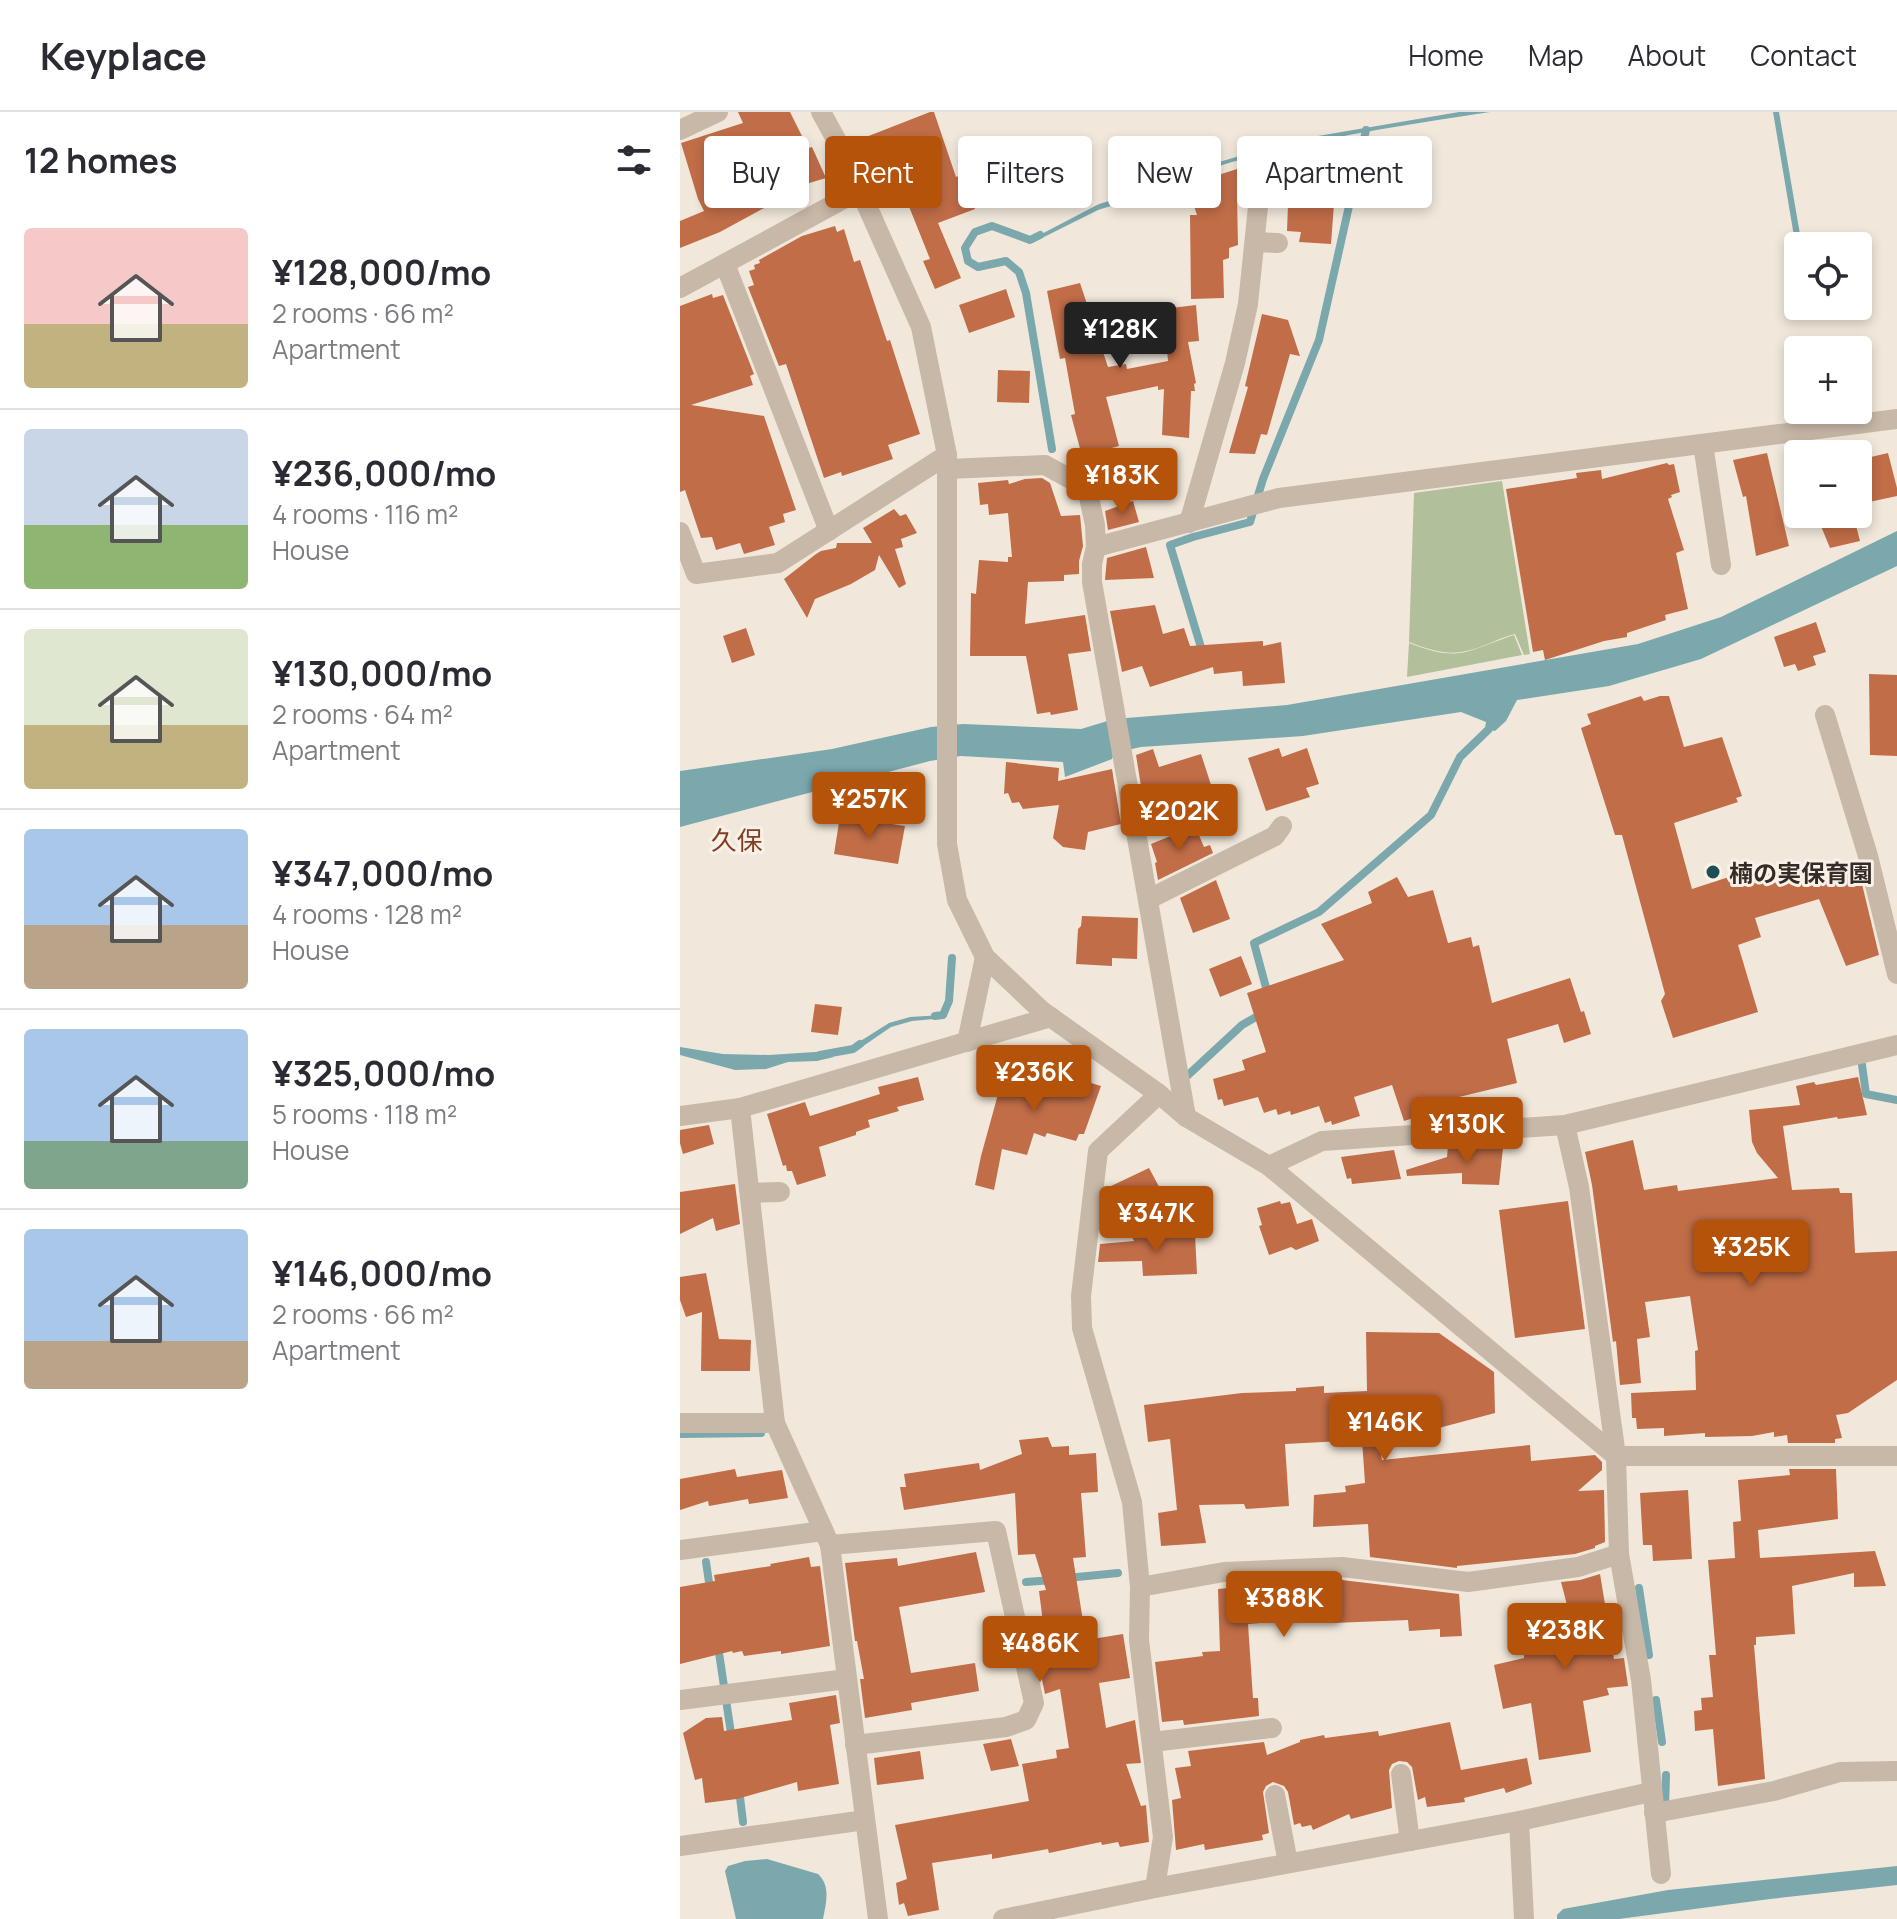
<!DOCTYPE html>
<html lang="en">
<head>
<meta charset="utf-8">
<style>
	:root { --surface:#fff; --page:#f2f2f3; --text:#2b2b33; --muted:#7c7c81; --line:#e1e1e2; --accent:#b45309 }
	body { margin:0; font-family:Manrope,"Noto Sans JP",sans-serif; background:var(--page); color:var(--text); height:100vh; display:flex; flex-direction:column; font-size:30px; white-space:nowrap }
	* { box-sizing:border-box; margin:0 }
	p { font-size:26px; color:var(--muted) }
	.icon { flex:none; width:44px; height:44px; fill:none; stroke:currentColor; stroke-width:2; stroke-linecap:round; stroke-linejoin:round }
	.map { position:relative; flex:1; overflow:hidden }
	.details { display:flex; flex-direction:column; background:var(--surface); width:680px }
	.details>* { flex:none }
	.banner { position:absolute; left:24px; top:24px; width:760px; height:72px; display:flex; gap:16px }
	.fabs { position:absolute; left:1104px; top:120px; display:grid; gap:16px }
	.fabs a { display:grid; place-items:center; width:88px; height:88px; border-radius:8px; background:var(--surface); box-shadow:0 4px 12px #0003; font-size:40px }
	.price { position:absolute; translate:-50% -68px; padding:0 18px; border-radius:8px; background:var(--accent); color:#fff; font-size:26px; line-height:52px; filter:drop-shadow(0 2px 4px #0008) }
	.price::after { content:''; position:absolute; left:50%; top:48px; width:24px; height:18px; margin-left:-12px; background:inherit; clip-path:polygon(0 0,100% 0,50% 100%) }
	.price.current { background:#222; color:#fff }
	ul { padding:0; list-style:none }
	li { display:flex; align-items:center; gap:24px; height:200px; padding:0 24px }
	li+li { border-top:2px solid var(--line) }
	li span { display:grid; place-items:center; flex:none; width:224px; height:160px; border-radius:8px; color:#555 }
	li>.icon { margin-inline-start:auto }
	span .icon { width:96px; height:96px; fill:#fffc; stroke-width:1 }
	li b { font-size:34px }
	h2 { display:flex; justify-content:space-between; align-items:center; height:96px; padding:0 24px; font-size:34px }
	.pill { padding:0 28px; border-radius:8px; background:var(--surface); box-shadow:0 4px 12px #0003; font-size:28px; line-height:72px }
	.pill.current { background:var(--accent); color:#fff }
	header { display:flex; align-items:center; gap:48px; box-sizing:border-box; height:112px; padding:0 40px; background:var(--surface); border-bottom:2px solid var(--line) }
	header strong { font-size:38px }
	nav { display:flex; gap:44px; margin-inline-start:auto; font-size:28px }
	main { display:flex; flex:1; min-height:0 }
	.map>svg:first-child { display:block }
</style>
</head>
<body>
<header>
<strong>Keyplace</strong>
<nav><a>Home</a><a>Map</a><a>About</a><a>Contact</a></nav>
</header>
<main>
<section class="details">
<h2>12 homes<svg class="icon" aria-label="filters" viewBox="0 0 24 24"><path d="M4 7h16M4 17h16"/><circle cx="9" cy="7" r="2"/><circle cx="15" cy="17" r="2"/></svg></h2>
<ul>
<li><span style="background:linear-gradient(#f6c9c9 60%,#c2b280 0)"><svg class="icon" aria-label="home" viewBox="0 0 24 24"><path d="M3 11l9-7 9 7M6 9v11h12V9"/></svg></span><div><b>¥128,000/mo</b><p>2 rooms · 66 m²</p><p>Apartment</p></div></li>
<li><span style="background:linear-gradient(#c9d6e8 60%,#8fb573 0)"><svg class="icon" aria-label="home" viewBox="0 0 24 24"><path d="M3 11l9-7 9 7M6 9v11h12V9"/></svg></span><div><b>¥236,000/mo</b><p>4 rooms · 116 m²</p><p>House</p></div></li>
<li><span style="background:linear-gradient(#dfe7d0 60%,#c2b280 0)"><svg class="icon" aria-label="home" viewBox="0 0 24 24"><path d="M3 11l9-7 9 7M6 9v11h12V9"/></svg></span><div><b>¥130,000/mo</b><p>2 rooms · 64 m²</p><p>Apartment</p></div></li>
<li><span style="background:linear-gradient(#a9c7e8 60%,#b9a48a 0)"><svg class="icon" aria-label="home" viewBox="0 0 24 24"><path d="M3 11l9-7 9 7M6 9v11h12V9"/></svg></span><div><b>¥347,000/mo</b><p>4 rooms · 128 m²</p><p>House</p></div></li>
<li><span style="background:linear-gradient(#a9c7e8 70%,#7fa58c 0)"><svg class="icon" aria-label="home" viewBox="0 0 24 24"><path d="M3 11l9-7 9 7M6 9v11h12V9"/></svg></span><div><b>¥325,000/mo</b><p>5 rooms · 118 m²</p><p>House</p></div></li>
<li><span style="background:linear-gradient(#a9c7e8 70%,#b9a48a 0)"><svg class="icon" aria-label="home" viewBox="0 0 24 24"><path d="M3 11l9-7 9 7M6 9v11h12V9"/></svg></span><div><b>¥146,000/mo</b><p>2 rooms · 66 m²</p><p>Apartment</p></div></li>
</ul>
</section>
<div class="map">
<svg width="1217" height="1807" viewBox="0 0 1217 1807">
	<rect width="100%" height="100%" fill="#f1e8db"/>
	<!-- green -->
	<g fill="#b1bf9b">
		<path d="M822,369L850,542L844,543L835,522C818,526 803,536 786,539C767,544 747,537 729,530L734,381Z"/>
		<path d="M834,523L842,543L727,565L729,531C780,551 786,539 834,523Z"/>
	</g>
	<!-- water -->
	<g fill="#7ba8ad">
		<path d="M779,0H810C733,12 655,23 580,43C555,49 527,55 506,70L418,98L358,128H350L419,92L503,67L516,57L593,34L638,24Z"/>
		<path d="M1093,0H1099L1122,134H1118V148Z"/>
		<path d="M1217,419V454L1021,547L929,574L837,588L826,609L815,619L805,616L806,610L781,600L623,624L461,635L434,641L432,647L385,665L383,650L281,644L250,649L0,715V659L152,637L251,615L283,612L401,617L434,607L607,593L958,532L1041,505Z"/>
		<path d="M262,903L265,906L232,909L211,915L176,939L173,940L171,935L209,911L230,905Z"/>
		<path d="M0,935L43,942L89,943L150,939V943L154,945L137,949L108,950L86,957L55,958L0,943Z"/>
		<path d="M87,1747L138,1762C151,1774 146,1791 143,1807H56L45,1759L48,1754L65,1749Z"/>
		<path d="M1217,1754V1773L1090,1787L939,1807H877V1803L883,1797L988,1778Z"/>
	</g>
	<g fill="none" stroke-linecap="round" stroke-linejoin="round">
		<!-- stream -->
		<g stroke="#7ba8ad" stroke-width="8">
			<path d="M360,123L350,128L312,114L295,120L285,136L288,149L298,155L326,149L339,160L346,181L372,337"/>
			<path d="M523,542L490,433L513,425L570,410L583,367L639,228L686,18"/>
			<path d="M588,883L574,831L639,800L751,703L780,645L809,617"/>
			<path d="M255,904L263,903L269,889L272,846"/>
			<path d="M140,943L173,937L180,932"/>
			<path d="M1182,953L1186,982L1217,988"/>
			<path d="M507,964L562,913L583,901"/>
			<path d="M0,1322L81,1321"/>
			<path d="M26,1450L30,1477"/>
			<path d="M387,1466L438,1461"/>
			<path d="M346,1470L373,1468"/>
			<path d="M959,1476L969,1543"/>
			<path d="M38,1534L52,1628"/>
			<path d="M976,1588L982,1630"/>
			<path d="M59,1677L63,1710"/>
			<path d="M985,1697L986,1663"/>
		</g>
	</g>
	<!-- building -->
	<g fill="#c16d48">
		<path d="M58,0H110L128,36L132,35L146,66L126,72L128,82L100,94L97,89L40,120L0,136V109L24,99L18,87L1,31L63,11Z"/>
		<path d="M250,0H254L276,65L281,63L295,97L258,111L281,166L255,177L243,149L250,147L226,87L252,77L239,41L197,57L186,25Z"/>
		<path d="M649,32L660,64L656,65L651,132L619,130L621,120L607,119L609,67L604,68L599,46Z"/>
		<path d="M557,57L565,81L557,84L558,133L549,136V146L543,148L544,186L511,187L510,103H517L507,73Z"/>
		<path d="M155,114L157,120L164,117L174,150L180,148L207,229L210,228L240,322L208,333L213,347L162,364L161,360L144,366L106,252L99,254L68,175L74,173L69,159L75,157L74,153L80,151L79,148L122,124Z"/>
		<path d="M400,171L428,255L446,252L447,257L488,249L483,197L516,193L519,229L508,230L516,271L514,272L515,279H511L509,326L482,323L484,277L478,278V274L426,285L439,334L402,344L391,303L395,302L385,246L380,247L367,179Z"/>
		<path d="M326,177L335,205L289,221L279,193Z"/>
		<path d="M32,182L33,186L43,183L74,262L70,264L73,273L11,293L84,304L116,398L103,402L105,410L89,415L95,433L64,442L60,431L36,438L32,425L21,426L5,378L0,380V194Z"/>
		<path d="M582,202L608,208L620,244L610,242L587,323L581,322L575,342L549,341L568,275L565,274Z"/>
		<path d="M318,258L350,259L349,291L317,290Z"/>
		<path d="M1087,341L1109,434L1076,444L1066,384L1063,385L1053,348Z"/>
		<path d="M1208,341L1217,376V384L1189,390L1178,348Z"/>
		<path d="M987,351L989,353L994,352L1000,380L991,383L992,385L988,387L1004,438L996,441L1008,497L985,503L986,508L947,521V525L924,529L865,548L863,538L853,540L826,377L897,366L896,361L921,358L922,367Z"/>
		<path d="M362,366L370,371L381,404L400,403L403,434L399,449V462L384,463V469L348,470L345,512L405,503L411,539L388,542L398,598L371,603L370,600L357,602L346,544H290L291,481L296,482L299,448L328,450V445H332L328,401L309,403L308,392L300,393L298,371L328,368L329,372L345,367Z"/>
		<path d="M453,389L459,410L428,418L425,399Z"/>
		<path d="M214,397L220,404L226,402L237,421L221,427L223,435L215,437L226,472L219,476L199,443L195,458L171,472L135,487L127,506L104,467L136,442L141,439L156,436L157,431H192L183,416Z"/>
		<path d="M1136,402H1173L1180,429L1150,436Z"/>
		<path d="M466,435L474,466L425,468L427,446Z"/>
		<path d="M475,493L483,522L504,516L510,534L583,529V534L601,530L605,571L563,574L562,559L534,562L533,555L470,575L462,554L442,560L430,499Z"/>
		<path d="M1136,510L1146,540L1133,544L1136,553L1118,559L1115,552L1104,555L1094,525Z"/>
		<path d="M66,516L75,543L52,551L43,524Z"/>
		<path d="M1189,562L1217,563V644L1190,643Z"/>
		<path d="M961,584L964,589L980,584H989L1004,635L1042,625L1062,684L1056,686L1058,690L994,711L1012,777L1055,763L1057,769L1110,752L1114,763L1173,748L1182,772L1199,843L1166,854L1139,787L1075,806L1081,825L1058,833L1078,900L993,926L981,889L985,882L942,723H935L901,616L911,612L907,602Z"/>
		<path d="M599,636L602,645L627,636L639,672L626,676L630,685L586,699L568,646Z"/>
		<path d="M473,637L479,655L521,642L532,676L488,689L487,686L464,693L456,643Z"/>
		<path d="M326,650L379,656L378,669L432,657L441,712L408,720L405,738L383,735L373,726L379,693L343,697L339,690L332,691L328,681L324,682Z"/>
		<path d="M160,704L225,714L218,752L154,742Z"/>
		<path d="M515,714L524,735L530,733L533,741L478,768L475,751L477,750L471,732Z"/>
		<path d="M717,765L728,785L753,778L768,831L791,825L793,835L799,833L812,891L890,866L901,900L904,899L911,922L884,931L878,912L827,927L837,971L754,991L756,999L724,1009L712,973L674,985L680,1004L652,1013L651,1009L645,1011L639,994L611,1003L610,999L598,1003L596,997L584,1001L578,985L544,994L542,987L538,988L533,967L565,958L562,948L586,940L567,881L664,848L641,812L692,791L688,780Z"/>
		<path d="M536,768L550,807L513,821L500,786Z"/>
		<path d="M402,804L458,806L457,847L432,846V854L396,852L398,817L401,814Z"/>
		<path d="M561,844L572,872L540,885L529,857Z"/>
		<path d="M135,892L162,895L158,923L131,920Z"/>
		<path d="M328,946L421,974L404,1022H399L396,1029L367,1021L365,1025L354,1021L347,1043L322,1037L314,1078L295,1073L301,1044Z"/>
		<path d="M238,965L244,988L217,995L219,999L188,1008L190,1015L176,1020V1023L139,1035L146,1064L117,1073L112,1059H107L106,1053L103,1054L87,1002L125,990L130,1004L200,982L198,975Z"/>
		<path d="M1178,965L1187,1003L1158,1007L1157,1005L1103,1014L1112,1078L1159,1076L1160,1081H1172L1175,1141L1217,1139V1268L1168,1301L1156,1303L1162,1326L1155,1327V1331H1108L1107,1323L1094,1325V1320L1072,1324L1025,1325V1321L984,1324V1316L957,1317L956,1306H952L951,1281L1016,1278L1015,1239L1018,1238L1010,1184L965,1190L970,1225L957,1227L961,1271L940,1273L936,1229L933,1230L912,1073L905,1040L953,1028L964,1078L997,1073L998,1079L1098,1066L1077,1041L1072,1030L1069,998L1120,993L1116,974L1134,970L1136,973Z"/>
		<path d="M29,1013L34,1032L3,1042L0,1031V1018Z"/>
		<path d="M783,1033L823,1036L819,1073L782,1072V1061L727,1064L726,1058L767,1045L768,1034Z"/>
		<path d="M714,1038L721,1067L672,1072L671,1066L667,1067L661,1045Z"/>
		<path d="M469,1056L483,1082L471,1086L473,1091L443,1105L429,1075Z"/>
		<path d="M55,1072L60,1112L36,1119L33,1106L0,1122V1080Z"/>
		<path d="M600,1089L601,1092L610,1090L617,1112L632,1107L639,1129L616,1138L611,1135L589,1143L579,1114L582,1113L577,1096Z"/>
		<path d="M888,1089L905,1217L835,1226L819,1098Z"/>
		<path d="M515,1122L517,1162L463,1164L462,1149L418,1150L420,1132L454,1129L452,1125Z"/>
		<path d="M26,1161L39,1227L71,1228L70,1259H21L22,1200L6,1205L0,1188V1165Z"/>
		<path d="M686,1220L759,1221L814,1260L815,1301L699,1332L702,1348L850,1333L851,1349L915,1343L922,1350V1358L898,1379L924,1378L925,1430L915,1434V1436L895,1442L777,1454V1456L690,1445L688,1412L633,1415L634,1383L666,1380L665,1374L685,1371L682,1328L605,1332L609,1394L566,1397L564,1392L519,1393L526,1431L481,1434L478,1401L497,1398L490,1327L468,1330L464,1293L562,1281L616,1279V1276L644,1274V1281L687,1279Z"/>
		<path d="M368,1325L372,1335L389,1334V1343L416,1341L418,1380L401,1381L406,1445L393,1446L406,1528L443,1522L450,1566L419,1571L426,1616L455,1608L461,1651L446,1652L461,1694L466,1693L469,1730L440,1735L438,1730L422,1733L421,1730L369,1741L368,1737L312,1747V1742L252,1751L259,1798L228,1804L224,1791L219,1793L216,1771L227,1767L215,1713L349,1689L342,1652L377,1646L376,1638L389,1636L380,1577L365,1582L356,1538V1536L366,1534L359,1479L366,1478L355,1442L338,1443L335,1381L224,1398L220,1375H226L224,1362L299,1351L300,1358L342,1342L339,1328Z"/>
		<path d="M55,1357L57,1365L102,1358L108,1386L69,1392L68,1387L29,1394L28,1389L0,1398V1367Z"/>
		<path d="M1109,1357H1156L1158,1407L1078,1418L1080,1446L1195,1439L1206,1474L1174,1475V1461L1112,1474L1115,1522L1076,1525V1533H1074L1085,1667L1038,1674L1033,1617L1015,1619L1014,1599L1022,1598L1021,1586L1033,1585L1029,1543H1036L1028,1448L1055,1446L1053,1410L1061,1409L1058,1368L1110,1363Z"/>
		<path d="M1008,1378L1012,1447L973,1449L972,1433H963L960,1381Z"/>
		<path d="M296,1440L305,1480L219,1495L231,1561L295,1551L299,1579L231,1591L232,1598L185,1606L180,1567H184L177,1529H175L165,1451L217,1446L218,1454Z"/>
		<path d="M129,1445L131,1455L140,1454L150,1534L101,1542V1539L64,1544L62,1539L53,1541L52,1539L0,1552V1475L35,1469L34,1463L91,1454L90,1452Z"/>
		<path d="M920,1462L934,1547L944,1546L948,1574L927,1576L929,1583L903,1589L911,1640L859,1648L851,1591L823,1597L814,1553L844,1546L845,1515L889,1512L884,1495L887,1493L881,1470L900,1468Z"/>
		<path d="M662,1468L779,1482L782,1524L760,1525V1517L729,1519L728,1508L653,1511L652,1505L568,1512L573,1586H578L579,1604L504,1613L503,1608L482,1610L475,1550L523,1544L522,1540L540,1539L538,1477L612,1470V1472L626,1471L627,1475Z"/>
		<path d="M156,1583L160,1611L150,1613L159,1672L118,1679L117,1670L57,1687L25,1691L22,1666L15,1668L3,1621L26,1606L42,1605L44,1619L112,1608L109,1591Z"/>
		<path d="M770,1610L781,1658L847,1646L852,1672L826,1681L824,1676L784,1686L785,1690L747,1695L745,1685L738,1688L732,1655L727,1650L719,1649L712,1652L709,1658L712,1696L671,1707L669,1702L633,1718L631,1713L622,1715L620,1711L614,1713L608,1680L604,1674L593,1670L586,1674L583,1680L589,1721L582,1723L583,1728L525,1738L524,1732L496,1738L492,1688L501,1686L495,1656L511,1654L508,1639L584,1630L587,1643L620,1630V1628L644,1623L645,1626L698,1619L699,1624Z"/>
		<path d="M331,1627L339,1654L311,1659L303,1632Z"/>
		<path d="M240,1639L244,1667L197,1673L194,1646Z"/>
	</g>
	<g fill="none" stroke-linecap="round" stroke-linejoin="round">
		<!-- minor -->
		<g stroke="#c8b8a7" stroke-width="20">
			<path d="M0,18L38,0"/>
			<path d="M575,130L598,131"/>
			<path d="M45,152L149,419"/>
			<path d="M0,176L180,78"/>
			<path d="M1023,332L1041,453"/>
			<path d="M268,357L365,353L407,376L415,413L416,435L412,452V470L506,1005"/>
			<path d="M509,411L555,251L568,192L579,85"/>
			<path d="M0,420L16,462L98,451L267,343"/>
			<path d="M416,435L599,386L1217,307"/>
			<path d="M1145,603L1188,744L1217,862"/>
			<path d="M469,787L595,724L602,714"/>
			<path d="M287,930L305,845"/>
			<path d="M0,1004L60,996"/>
			<path d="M885,1013L899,1075L936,1344L939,1442L961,1568L981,1762"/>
			<path d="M589,1054L642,1029L885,1013L1217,933"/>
			<path d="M70,1081L100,1080"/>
			<path d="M0,1311H95"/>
			<path d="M150,1433L316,1419L354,1591L346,1608L326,1615L175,1633"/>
			<path d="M0,1438L143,1419"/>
			<path d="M460,1475L544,1460L662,1455L788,1470L898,1455L939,1442"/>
			<path d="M0,1588L167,1567"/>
			<path d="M472,1630L592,1616"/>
			<path d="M721,1662L730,1729"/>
			<path d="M595,1683L608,1751"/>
			<path d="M974,1701L1094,1679L1160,1660L1217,1659"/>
			<path d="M839,1709L844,1807"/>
			<path d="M0,1734L185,1708"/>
			<path d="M475,1776L483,1725L459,1528L460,1475L452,1390L402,1216L401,1184L418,1039L479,982L506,1005L589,1054L936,1344H1217"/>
			<path d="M198,1807L150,1433L95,1311L60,996L371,905"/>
			<path d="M323,1807L475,1776L839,1709L971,1680"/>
		</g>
		<!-- tertiary -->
		<path stroke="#c8b8a7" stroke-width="20" d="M141,0L163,40L241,215L267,343V732L277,788L305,845L362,899L479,982"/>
	</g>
	<!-- markers -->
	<circle fill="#1f4e55" stroke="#f9f1e7" stroke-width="3" cx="1033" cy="760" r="8"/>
	<g text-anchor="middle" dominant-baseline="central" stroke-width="6" stroke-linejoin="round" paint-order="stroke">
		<!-- poi labels -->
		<g font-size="24" font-weight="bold" fill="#352c27" stroke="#f9f1e7" text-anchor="start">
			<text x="1049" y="760">楠の実保育園</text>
		</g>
		<!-- neighbourhood labels -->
		<g font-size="26" fill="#813f23" stroke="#f9f1e7">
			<text x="57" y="728">久保</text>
		</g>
	</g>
</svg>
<div class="fabs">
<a><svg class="icon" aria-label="locate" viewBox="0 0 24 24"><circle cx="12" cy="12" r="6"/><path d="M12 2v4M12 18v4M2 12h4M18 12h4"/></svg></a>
<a>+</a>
<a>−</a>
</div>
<b class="price current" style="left:440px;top:258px">¥128K</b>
<b class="price" style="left:442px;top:404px">¥183K</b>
<b class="price" style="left:189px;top:728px">¥257K</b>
<b class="price" style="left:499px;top:740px">¥202K</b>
<b class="price" style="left:354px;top:1001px">¥236K</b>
<b class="price" style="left:787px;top:1053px">¥130K</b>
<b class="price" style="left:476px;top:1142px">¥347K</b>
<b class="price" style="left:1071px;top:1176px">¥325K</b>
<b class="price" style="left:705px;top:1351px">¥146K</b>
<b class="price" style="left:604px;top:1527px">¥388K</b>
<b class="price" style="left:885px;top:1559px">¥238K</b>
<b class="price" style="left:360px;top:1572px">¥486K</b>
<div class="banner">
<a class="pill">Buy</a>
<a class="pill current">Rent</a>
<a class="pill">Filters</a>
<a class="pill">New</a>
<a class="pill">Apartment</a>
</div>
</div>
</main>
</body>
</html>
